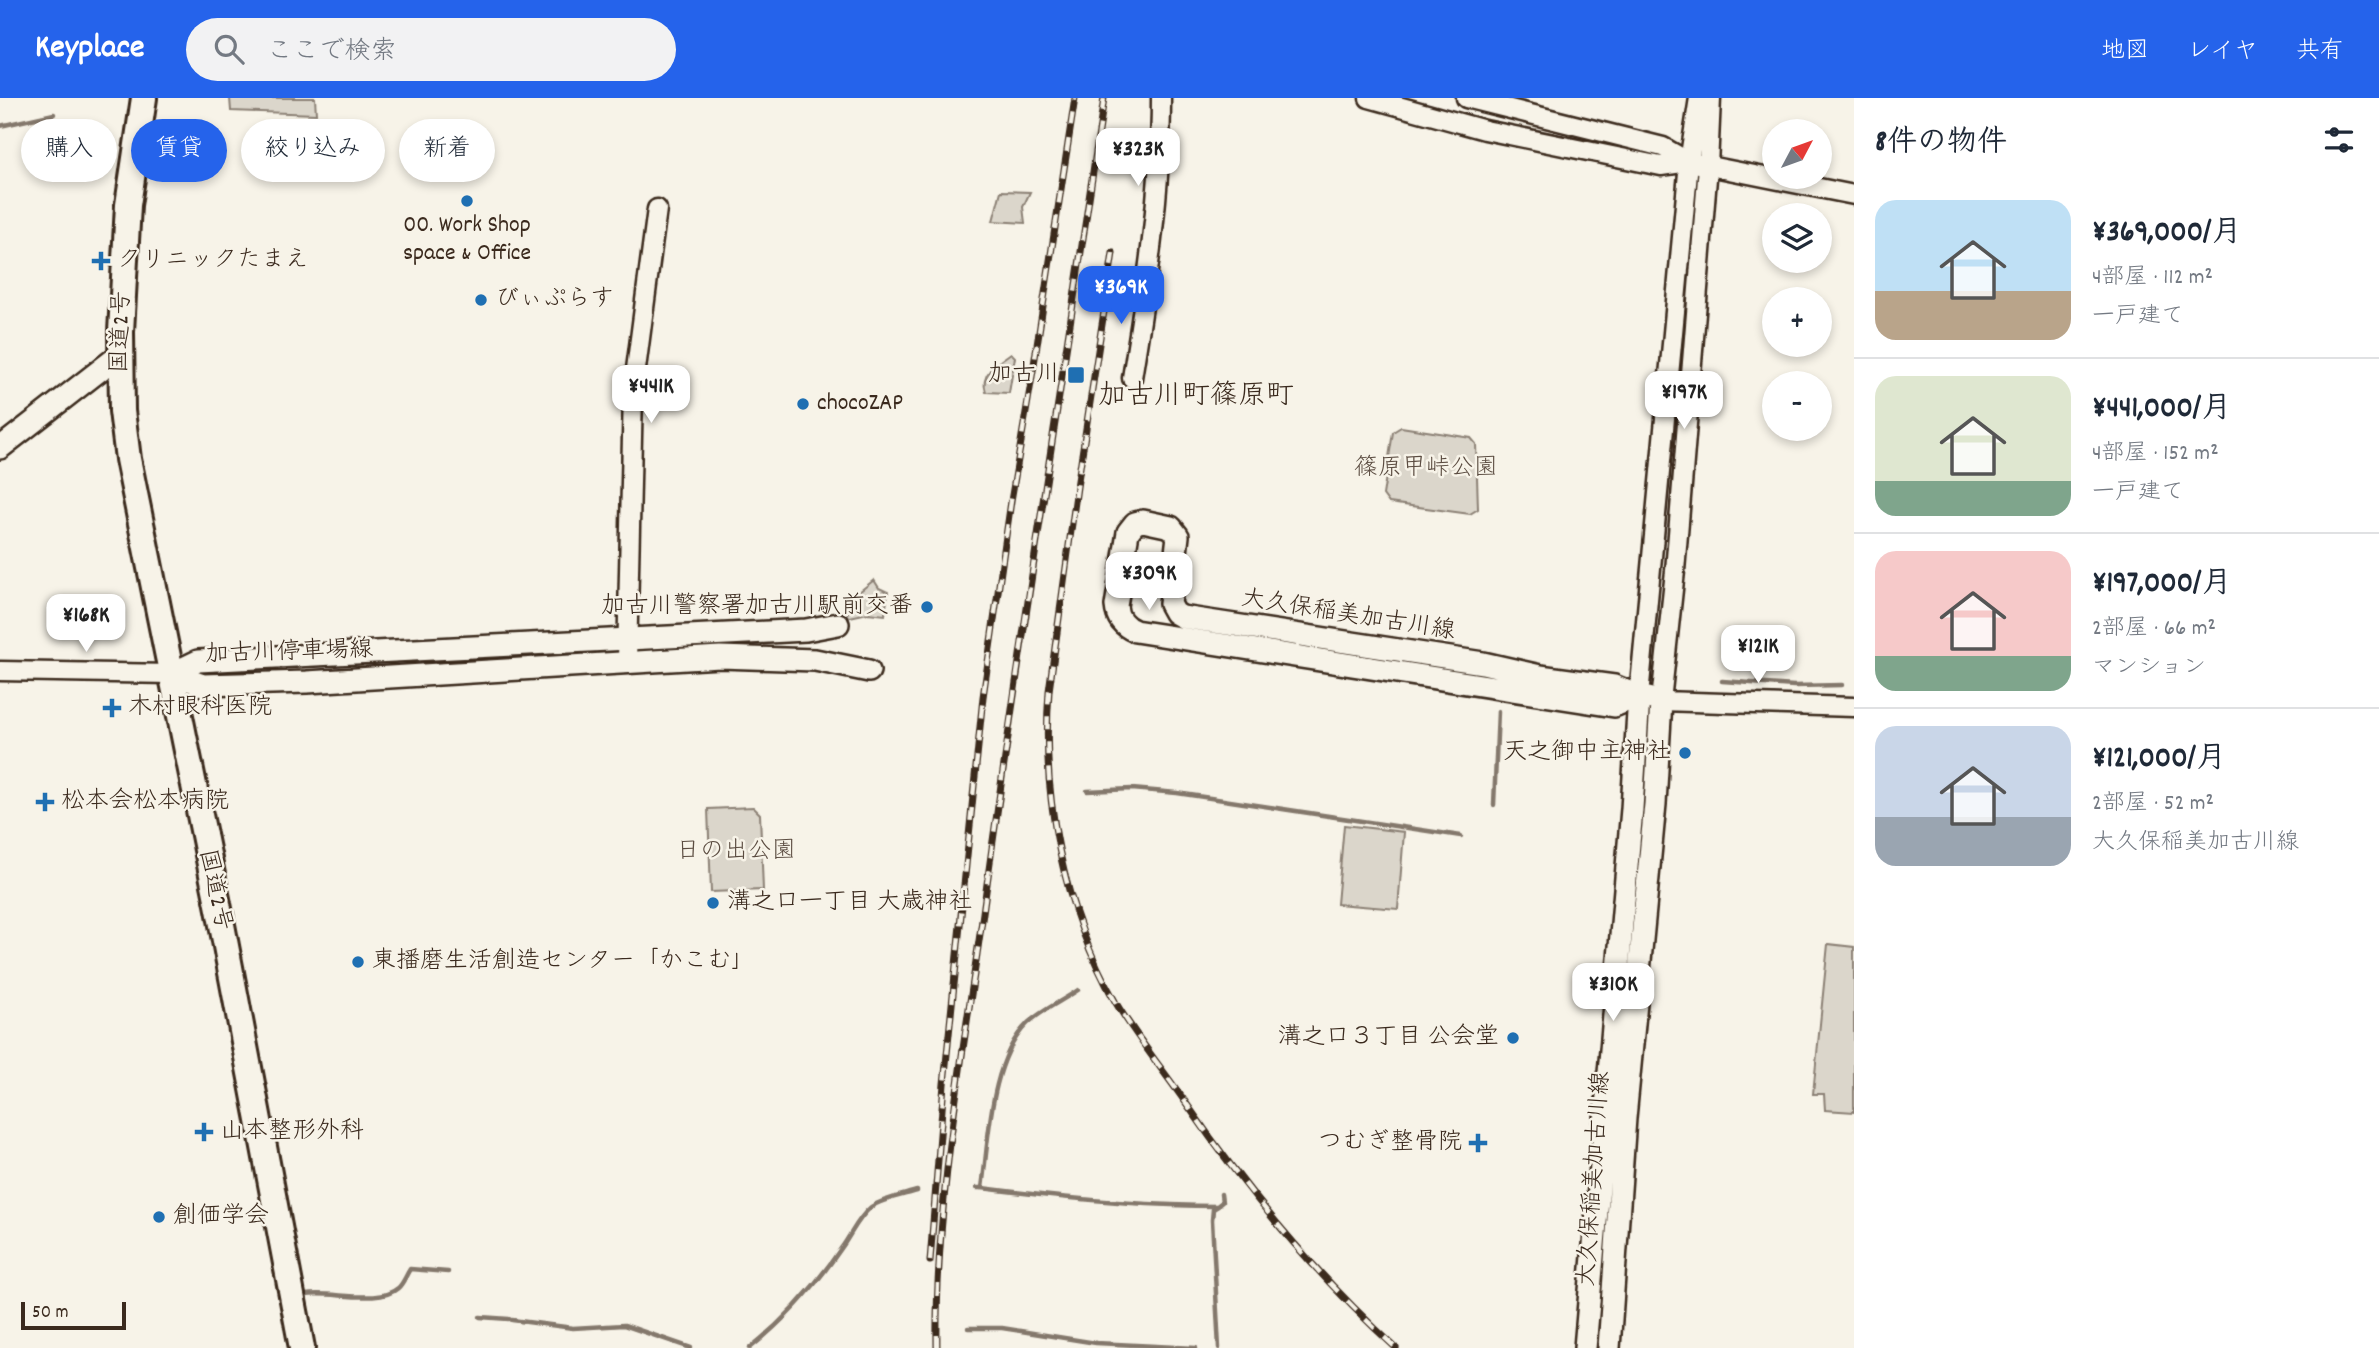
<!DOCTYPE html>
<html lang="ja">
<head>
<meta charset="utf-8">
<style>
	:root { --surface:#fff; --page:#f2f2f3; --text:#1f2937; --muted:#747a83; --line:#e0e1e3; --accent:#2563eb }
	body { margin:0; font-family:Dekko,"Klee One",sans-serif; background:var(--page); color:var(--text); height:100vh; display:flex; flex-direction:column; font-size:26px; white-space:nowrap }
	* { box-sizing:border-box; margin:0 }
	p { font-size:23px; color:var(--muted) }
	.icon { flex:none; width:38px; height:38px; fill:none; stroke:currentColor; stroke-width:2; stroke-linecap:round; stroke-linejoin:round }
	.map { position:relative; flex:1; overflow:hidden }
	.side { display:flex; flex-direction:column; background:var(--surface); width:525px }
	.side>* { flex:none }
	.guide { position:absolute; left:21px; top:21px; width:665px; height:63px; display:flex; gap:14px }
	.needle { width:46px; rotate:49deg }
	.controls { position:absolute; left:1762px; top:21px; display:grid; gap:14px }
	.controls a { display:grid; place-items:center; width:70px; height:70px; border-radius:50%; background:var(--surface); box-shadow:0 4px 10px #0003; font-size:35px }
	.scale { position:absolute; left:21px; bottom:18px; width:105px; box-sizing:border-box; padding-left:7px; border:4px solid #3b2a1e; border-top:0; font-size:19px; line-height:24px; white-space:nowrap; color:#3b2a1e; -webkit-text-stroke:5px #f7f3e8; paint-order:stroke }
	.price { position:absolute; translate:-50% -60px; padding:0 16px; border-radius:14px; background:#fff; color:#222; font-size:23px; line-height:46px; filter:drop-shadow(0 2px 4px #0008) }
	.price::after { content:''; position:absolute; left:50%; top:42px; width:21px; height:16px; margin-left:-10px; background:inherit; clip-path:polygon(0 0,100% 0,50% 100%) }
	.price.on { background:var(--accent); color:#fff }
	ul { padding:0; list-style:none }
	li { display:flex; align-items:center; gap:21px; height:175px; padding:0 21px }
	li+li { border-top:2px solid var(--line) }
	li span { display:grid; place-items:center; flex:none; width:196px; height:140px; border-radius:21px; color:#555 }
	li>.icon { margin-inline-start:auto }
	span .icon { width:84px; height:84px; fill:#fffc; stroke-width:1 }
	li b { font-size:30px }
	h2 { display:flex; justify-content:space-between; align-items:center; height:84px; padding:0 21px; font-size:30px }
	.pill { padding:0 24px; border-radius:32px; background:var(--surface); box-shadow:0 4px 10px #0003; font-size:24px; line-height:63px }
	.pill.on { background:var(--accent); color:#fff }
	header { display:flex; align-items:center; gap:42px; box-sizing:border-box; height:98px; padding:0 35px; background:var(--accent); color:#fff }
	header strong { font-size:33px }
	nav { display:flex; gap:38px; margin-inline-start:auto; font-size:24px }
	.search { width:490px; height:63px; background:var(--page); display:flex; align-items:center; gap:18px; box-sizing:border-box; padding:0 24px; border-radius:38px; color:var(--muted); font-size:26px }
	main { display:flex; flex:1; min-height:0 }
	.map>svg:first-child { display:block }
</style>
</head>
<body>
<header>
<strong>Keyplace</strong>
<div class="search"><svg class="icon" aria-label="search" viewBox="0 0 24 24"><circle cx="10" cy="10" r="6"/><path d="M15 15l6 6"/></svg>ここで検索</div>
<nav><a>地図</a><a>レイヤ</a><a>共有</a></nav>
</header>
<main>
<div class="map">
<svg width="1854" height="1250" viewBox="0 0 1854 1250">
	<rect width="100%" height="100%" fill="#f7f3e8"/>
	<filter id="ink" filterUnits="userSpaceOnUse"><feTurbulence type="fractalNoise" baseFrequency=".0143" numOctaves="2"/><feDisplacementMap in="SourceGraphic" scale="14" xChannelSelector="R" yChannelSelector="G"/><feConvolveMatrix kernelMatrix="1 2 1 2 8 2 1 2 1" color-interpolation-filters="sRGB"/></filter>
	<g filter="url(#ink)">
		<!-- green -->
		<g fill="#dbd6cb" stroke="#8b8074" stroke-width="2">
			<path d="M230,0H315L316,16L231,13Z"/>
			<path d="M1001,93L1030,94L1023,109L1025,125L993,123Z"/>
			<path d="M1011,255L1015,259L1009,295L986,294C979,276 998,264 1011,255Z"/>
			<path d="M1401,329L1471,340L1476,346L1478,411L1470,416L1389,405L1383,397L1393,334Z"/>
			<path d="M874,482L879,490L888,494L885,517L868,515L850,519L846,517L854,507V498Z"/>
			<path d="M753,709L760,716L763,792L711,794L708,711Z"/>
			<path d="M1344,727L1404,734L1398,811L1337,806Z"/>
			<path d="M1828,846L1854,849V1014L1825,1012L1824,996H1813Z"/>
		</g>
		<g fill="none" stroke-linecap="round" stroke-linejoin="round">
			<!-- stream -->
			<g stroke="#84786c" stroke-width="4.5">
				<path d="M0,28L54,16"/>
				<path d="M1722,583L1794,588L1842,587"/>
				<path d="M1087,693L1132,691L1177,695L1461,738"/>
				<path d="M1494,707L1498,613"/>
				<path d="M977,1090H982C989,1040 990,962 1028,925C1042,912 1062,903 1078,892"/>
				<path d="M982,1090C1060,1100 1138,1108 1217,1108L1222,1104L1221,1096"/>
				<path d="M1218,1108L1213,1111L1212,1122L1219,1250"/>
				<path d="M306,1197C332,1193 379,1207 398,1190C403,1186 406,1177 410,1171L448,1174"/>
				<path d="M480,1219L509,1221"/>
				<path d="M512,1222L573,1230L624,1227L691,1250"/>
				<path d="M968,1230H1002L1096,1245L1196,1250"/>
				<path d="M750,1250C785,1222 817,1186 842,1149C852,1135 858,1120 871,1109C882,1101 904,1097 917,1093"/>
			</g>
			<defs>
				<g id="minor">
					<path d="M1369,0L1485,32L1661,68L1689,64"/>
					<path d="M1466,0L1663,49L1689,64L1854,97"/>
					<path d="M1711,0L1708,68L1675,473L1661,603L1854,609"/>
					<path d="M1132,280C1147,187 1161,94 1161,0"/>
					<path d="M627,564L633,294L657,111"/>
					<path d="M0,573L171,576"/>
					<path d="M1639,598L1689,64L1699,0"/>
				</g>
				<g id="major">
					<path d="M0,350L122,255"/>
					<path d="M1143,423L1171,429L1178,438L1170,506L1175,515L1182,519L1483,565L1540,578L1614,588L1639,598L1614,608L1135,533C1123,528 1117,520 1116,508L1128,434L1135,425Z"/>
					<path d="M171,576L203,587L307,584L720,559L815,562L869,573"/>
					<path d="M171,576L198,563L806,532L838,526"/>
					<path d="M1585,1250L1632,711L1639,598L1661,603L1655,706L1625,1020L1609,1250"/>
				</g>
				<path id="highway" d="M144,0L128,107L121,234L122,313L128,361L219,811L302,1250"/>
			</defs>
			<!-- minor casing -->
			<use href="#minor" stroke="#3b2a1e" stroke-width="23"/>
			<!-- major casing -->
			<use href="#major" stroke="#3b2a1e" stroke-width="26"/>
			<!-- highway casing -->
			<use href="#highway" stroke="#3b2a1e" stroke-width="30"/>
			<!-- minor -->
			<use href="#minor" stroke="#f7f3e8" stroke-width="18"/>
			<!-- major -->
			<use href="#major" stroke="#f7f3e8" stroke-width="21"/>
			<!-- highway -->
			<use href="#highway" stroke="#f7f3e8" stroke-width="24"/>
			<defs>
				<g id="rail">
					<path d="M1113,155L1077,389L1049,593C1041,699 1063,812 1116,905C1137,940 1163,972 1186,1005C1247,1094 1316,1177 1396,1250"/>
					<path d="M930,1163L944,986L983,599L1011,403L1033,273L1075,0"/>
					<path d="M937,1250C935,1106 963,957 983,815C1020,543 1064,272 1104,0"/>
				</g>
			</defs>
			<!-- rail casing -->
			<use href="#rail" stroke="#3b2a1e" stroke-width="7"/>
			<!-- rail -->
			<use href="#rail" stroke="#f7f3e8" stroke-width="4.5" stroke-dasharray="13" stroke-linecap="butt"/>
		</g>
	</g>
	<!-- markers -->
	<g fill="#1f6fb2" stroke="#f7f3e8" stroke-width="2.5">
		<circle cx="467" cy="103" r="7"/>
		<path d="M97.5 152.5h7v7h7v7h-7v7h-7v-7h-7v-7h7z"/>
		<circle cx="481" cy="202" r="7"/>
		<rect x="1067" y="268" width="18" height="18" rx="3.5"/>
		<circle cx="803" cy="306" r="7"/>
		<circle cx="927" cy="509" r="7"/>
		<path d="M108.5 599.5h7v7h7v7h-7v7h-7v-7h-7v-7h7z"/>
		<circle cx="1685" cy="655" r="7"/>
		<path d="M41.5 693.5h7v7h7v7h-7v7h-7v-7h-7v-7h7z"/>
		<circle cx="713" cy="805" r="7"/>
		<circle cx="358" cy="864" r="7"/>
		<circle cx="1513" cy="940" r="7"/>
		<path d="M200.5 1023.5h7v7h7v7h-7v7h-7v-7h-7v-7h7z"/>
		<path d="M1474.5 1034.5h7v7h7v7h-7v7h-7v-7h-7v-7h7z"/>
		<circle cx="159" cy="1119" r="7"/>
	</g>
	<g text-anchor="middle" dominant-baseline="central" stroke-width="5" stroke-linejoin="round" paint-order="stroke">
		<!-- poi labels -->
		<g font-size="24" fill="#3b2a1e" stroke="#f7f3e8" text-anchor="start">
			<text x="467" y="128" text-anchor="middle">00. Work Shop<tspan x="467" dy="28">space &amp; Office</tspan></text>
			<text x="117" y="163">クリニックたまえ</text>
			<text x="495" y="202">びぃぷらす</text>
			<text x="1060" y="277" text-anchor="end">加古川</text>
			<text x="817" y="306">chocoZAP</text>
			<text x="913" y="509" text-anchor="end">加古川警察署加古川駅前交番</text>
			<text x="128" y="610">木村眼科医院</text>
			<text x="1671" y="655" text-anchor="end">天之御中主神社</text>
			<text x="61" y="704">松本会松本病院</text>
			<text x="727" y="805">溝之口一丁目 大歳神社</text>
			<text x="372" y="864">東播磨生活創造センター「かこむ」</text>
			<text x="1499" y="940" text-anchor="end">溝之口３丁目 公会堂</text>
			<text x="220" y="1034">山本整形外科</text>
			<text x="1462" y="1045" text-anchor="end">つむぎ整骨院</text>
			<text x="173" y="1119">創価学会</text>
		</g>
		<!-- street labels -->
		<g font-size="24" fill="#3b2a1e" stroke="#f7f3e8">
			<text transform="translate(122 234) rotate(-88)">国道2号</text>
			<text transform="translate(1348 518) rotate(9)">大久保稲美加古川線</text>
			<text transform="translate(289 555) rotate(-2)">加古川停車場線</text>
			<text transform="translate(214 792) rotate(78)">国道2号</text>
			<text transform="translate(1595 1081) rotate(-86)">大久保稲美加古川線</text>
		</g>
		<!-- park labels -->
		<g font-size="24" fill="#5b4c41" stroke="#f7f3e8">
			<text x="1426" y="371">篠原甲峠公園</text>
			<text x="736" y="754">日の出公園</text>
		</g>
		<!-- quarter labels -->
		<g font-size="28" fill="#3b2a1e" stroke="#f7f3e8">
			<text x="1196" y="300">加古川町篠原町</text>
		</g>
	</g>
</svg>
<div class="controls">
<a><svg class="needle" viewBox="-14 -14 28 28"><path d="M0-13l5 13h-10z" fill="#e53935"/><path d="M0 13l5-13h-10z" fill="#747a83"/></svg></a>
<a><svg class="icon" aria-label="layers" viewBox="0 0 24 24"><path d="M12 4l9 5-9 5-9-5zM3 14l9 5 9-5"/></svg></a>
<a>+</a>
<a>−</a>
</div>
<div class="scale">50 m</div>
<b class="price" style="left:1138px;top:90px">¥323K</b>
<b class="price on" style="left:1121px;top:228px">¥369K</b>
<b class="price" style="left:651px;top:327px">¥441K</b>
<b class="price" style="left:1684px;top:333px">¥197K</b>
<b class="price" style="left:1149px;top:514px">¥309K</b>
<b class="price" style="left:86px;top:556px">¥168K</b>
<b class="price" style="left:1758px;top:587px">¥121K</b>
<b class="price" style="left:1613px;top:925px">¥310K</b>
<div class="guide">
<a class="pill">購入</a>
<a class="pill on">賃貸</a>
<a class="pill">絞り込み</a>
<a class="pill">新着</a>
</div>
</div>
<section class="side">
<h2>8件の物件<svg class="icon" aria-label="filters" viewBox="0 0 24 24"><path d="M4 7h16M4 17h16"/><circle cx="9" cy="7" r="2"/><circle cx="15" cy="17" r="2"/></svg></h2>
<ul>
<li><span style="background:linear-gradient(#bfe0f5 65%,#b9a48a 0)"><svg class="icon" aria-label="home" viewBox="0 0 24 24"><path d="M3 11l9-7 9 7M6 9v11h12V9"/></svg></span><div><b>¥369,000/月</b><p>4部屋 · 112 m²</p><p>一戸建て</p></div></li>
<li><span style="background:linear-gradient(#dfe7d0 75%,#7fa58c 0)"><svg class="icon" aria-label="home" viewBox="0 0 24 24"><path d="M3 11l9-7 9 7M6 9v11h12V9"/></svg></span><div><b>¥441,000/月</b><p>4部屋 · 152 m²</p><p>一戸建て</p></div></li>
<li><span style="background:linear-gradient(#f6c9c9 75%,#7fa58c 0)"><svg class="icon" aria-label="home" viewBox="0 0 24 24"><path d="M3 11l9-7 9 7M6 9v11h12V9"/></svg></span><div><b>¥197,000/月</b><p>2部屋 · 66 m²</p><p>マンション</p></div></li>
<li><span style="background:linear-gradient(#c9d6e8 65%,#9aa5b1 0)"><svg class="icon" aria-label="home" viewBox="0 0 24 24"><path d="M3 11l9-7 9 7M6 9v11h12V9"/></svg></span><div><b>¥121,000/月</b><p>2部屋 · 52 m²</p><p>大久保稲美加古川線</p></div></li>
</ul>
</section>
</main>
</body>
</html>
